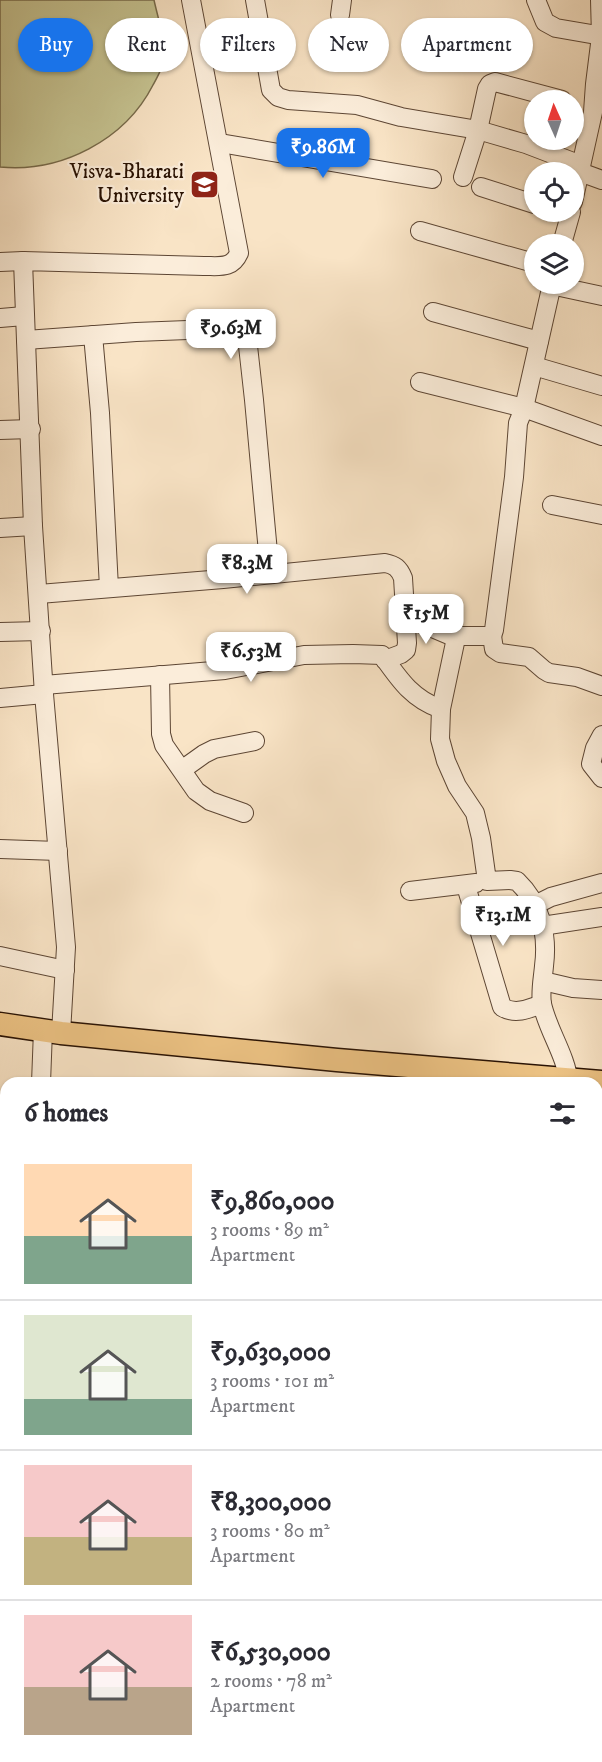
<!DOCTYPE html>
<html lang="en">
<head>
<meta charset="utf-8">
<style>
	:root { --surface:#fff; --page:#f2f2f3; --text:#2b2b33; --muted:#7c7c81; --line:#e1e1e2; --accent:#1a73e8 }
	body { margin:0; font-family:"IM FELL DW Pica",serif; background:var(--page); color:var(--text); height:100vh; display:flex; flex-direction:column; font-size:22px; white-space:nowrap }
	* { box-sizing:border-box; margin:0 }
	p { font-size:20px; color:var(--muted) }
	.icon { flex:none; width:33px; height:33px; fill:none; stroke:currentColor; stroke-width:2; stroke-linecap:round; stroke-linejoin:round }
	.map { position:relative; flex:1; overflow:hidden }
	.details { position:absolute; left:0px; top:1077px; width:603px; height:686px; display:flex; flex-direction:column; background:var(--surface); border-radius:18px 18px 0 0; box-shadow:0 2px 4px #0004 }
	.details>* { flex:none }
	.hud { position:absolute; left:18px; top:18px; width:567px; height:54px; display:flex; gap:12px }
	.needle { width:39px; rotate:357deg }
	.controls { position:absolute; left:524px; top:90px; display:grid; gap:12px }
	.controls a { display:grid; place-items:center; width:60px; height:60px; border-radius:50%; background:var(--surface); box-shadow:0 2px 4px #0004; font-size:30px }
	.price { position:absolute; translate:-50% -51px; padding:0 14px; border-radius:12px; background:#fff; color:#222; font-size:20px; line-height:39px; filter:drop-shadow(0 2px 3px #0008) }
	.price::after { content:''; position:absolute; left:50%; top:36px; width:18px; height:14px; margin-left:-9px; background:inherit; clip-path:polygon(0 0,100% 0,50% 100%) }
	.price.active { background:var(--accent); color:#fff }
	ul { padding:0; list-style:none }
	li { display:flex; align-items:center; gap:18px; height:150px; padding:0 24px }
	li+li { border-top:2px solid var(--line) }
	li span { display:grid; place-items:center; flex:none; width:168px; height:120px; border-radius:0px; color:#555 }
	li>.icon { margin-inline-start:auto }
	span .icon { width:72px; height:72px; fill:#fffc; stroke-width:1 }
	li b { font-size:26px }
	h2 { display:flex; justify-content:space-between; align-items:center; height:72px; padding:0 24px; font-size:26px }
	.chip { padding:0 21px; border-radius:27px; background:var(--surface); box-shadow:0 2px 4px #0004; font-size:21px; line-height:54px }
	.chip.active { background:var(--accent); color:#fff }
	.map>svg:first-child { display:block }
</style>
</head>
<body>
<div class="map">
<svg width="602" height="1762" viewBox="0 0 602 1762">
	<rect width="100%" height="100%" fill="#f9e4c6"/>
	<filter id="stains"><feTurbulence type="fractalNoise" baseFrequency=".00333" numOctaves="4"/><feColorMatrix values="0 0 0 0 .2 0 0 0 0 .09 0 0 0 0 .02 0 0 0 .5 -.17"/></filter>
	<radialGradient id="worn" r=".72"><stop offset=".6" stop-color="#630" stop-opacity="0"/><stop offset="1" stop-color="#630" stop-opacity=".3"/></radialGradient>
	<!-- green -->
	<path fill="#c5c290" stroke="#776a4a" stroke-width="1.5" d="M0,0H154C157,14 165,41 165,54C165,64 158,76 153,85C125,140 61,173 0,167Z"/>
	<g fill="none" stroke-linecap="round" stroke-linejoin="round">
		<defs>
			<g id="minor">
				<path d="M255,0L271,90L278,97L288,100L357,105L401,117L478,130L526,144L581,165"/>
				<path d="M536,0L545,22L556,28L602,36"/>
				<path d="M340,15L342,0"/>
				<path d="M220,143L432,179"/>
				<path d="M580,172L602,180"/>
				<path d="M463,177L478,130L487,89L490,84L495,82L562,100"/>
				<path d="M481,187L534,204"/>
				<path d="M573,202L593,112L595,84L601,36L600,0"/>
				<path d="M420,231L534,263"/>
				<path d="M562,244L571,212"/>
				<path d="M0,262L23,261"/>
				<path d="M552,284L524,408L518,423L514,477L494,630L492,636H461L456,638L441,709L440,739L446,761L457,786L475,813L481,838L487,881L510,880L517,881C541,904 548,935 544,966C543,978 540,992 542,1004C548,1031 566,1055 569,1083"/>
				<path d="M551,285L602,296"/>
				<path d="M433,312L539,341"/>
				<path d="M0,318L24,316"/>
				<path d="M93,335L100,413L109,588"/>
				<path d="M26,340L136,332L239,328L243,329L247,337L254,400L270,574"/>
				<path d="M534,366L602,386"/>
				<path d="M420,382L524,408L602,436"/>
				<path d="M0,430L31,429"/>
				<path d="M552,505L602,515"/>
				<path d="M0,528L33,526"/>
				<path d="M39,594L223,579L385,563C395,565 399,568 403,578L407,643L406,650L401,654L385,660"/>
				<path d="M406,621L423,624L456,638"/>
				<path d="M0,632L41,631"/>
				<path d="M492,636L494,649L500,653L529,657L544,670L549,673L577,677L602,686"/>
				<path d="M160,675L161,734L164,745L196,791L210,801L244,813"/>
				<path d="M44,685L225,670L304,655L353,654L382,655C399,679 412,699 441,709"/>
				<path d="M0,698L44,694"/>
				<path d="M602,735L595,748L591,764L602,778"/>
				<path d="M183,769L204,754L214,749L255,741"/>
				<path d="M0,849L58,851"/>
				<path d="M466,886L502,1007C515,1015 529,1009 542,1004"/>
				<path d="M410,891L476,883"/>
				<path d="M535,905L551,897L602,883"/>
				<path d="M542,926L602,917"/>
				<path d="M0,956L65,970"/>
				<path d="M543,981L573,988L602,990"/>
				<path d="M61,1033L66,947L44,694L33,526L23,261L204,266C220,266 232,269 239,253L191,0"/>
				<path d="M41,1083L43,1030"/>
				<path d="M0,1217H6"/>
				<path d="M597,1250H602"/>
				<path d="M0,1341L6,1342"/>
				<path d="M597,1349H602"/>
				<path d="M597,1406L602,1405"/>
				<path d="M0,1407L6,1409"/>
				<path d="M0,1453L6,1454"/>
				<path d="M0,1525H6"/>
				<path d="M597,1536L602,1518"/>
				<path d="M0,1595L6,1596"/>
				<path d="M0,1670H6"/>
				<path d="M0,1726L6,1727"/>
				<path d="M19,1756V1762"/>
				<path d="M386,1756V1762"/>
				<path d="M106,1762V1756"/>
				<path d="M261,1762L262,1756"/>
				<path d="M321,1762L322,1756"/>
			</g>
			<path id="major" d="M0,1024L61,1033L337,1060L602,1082"/>
		</defs>
		<!-- minor casing -->
		<use href="#minor" stroke="#5d4634" stroke-width="20"/>
		<!-- major casing -->
		<use href="#major" stroke="#291203" stroke-width="25"/>
		<!-- minor -->
		<use href="#minor" stroke="#fbedda" stroke-width="18"/>
		<!-- major -->
		<use href="#major" stroke="#ecc283" stroke-width="22"/>
	</g>
	<!-- icons -->
	<defs>
		<symbol id="university-square" viewBox="-11 -11 22 22"><rect x="-9" y="-9" width="18" height="18" rx="4" fill="#8f2418" stroke="#fbedda"/><path d="M0-5L7-2L0 1L-7-2ZM-4 1L0 2.5L4 1V4Q0 6-4 4Z" fill="#fff"/></symbol>
	</defs>
	<g fill-rule="evenodd">
		<use href="#university-square" x="188" y="168" width="33" height="33"/>
	</g>
	<g text-anchor="middle" dominant-baseline="central" stroke-width="4.5" stroke-linejoin="round" paint-order="stroke">
		<!-- poi labels -->
		<g font-size="21" fill="#291203" stroke="#fbedda" text-anchor="end">
			<text x="184" y="172">Visva-Bharati<tspan x="184" dy="24">University</tspan></text>
		</g>
	</g>
	<rect width="100%" height="100%" filter="url(#stains)"/>
	<rect width="100%" height="100%" fill="url(#worn)"/>
</svg>
<div class="controls">
<a><svg class="needle" viewBox="-14 -14 28 28"><path d="M0-13l5 13h-10z" fill="#e53935"/><path d="M0 13l5-13h-10z" fill="#7c7c81"/></svg></a>
<a><svg class="icon" aria-label="locate" viewBox="0 0 24 24"><circle cx="12" cy="12" r="6"/><path d="M12 2v4M12 18v4M2 12h4M18 12h4"/></svg></a>
<a><svg class="icon" aria-label="layers" viewBox="0 0 24 24"><path d="M12 4l9 5-9 5-9-5zM3 14l9 5 9-5"/></svg></a>
</div>
<b class="price active" style="left:323px;top:179px">₹9.86M</b>
<b class="price" style="left:231px;top:360px">₹9.63M</b>
<b class="price" style="left:247px;top:595px">₹8.3M</b>
<b class="price" style="left:426px;top:645px">₹15M</b>
<b class="price" style="left:251px;top:683px">₹6.53M</b>
<b class="price" style="left:503px;top:947px">₹13.1M</b>
<div class="hud">
<a class="chip active">Buy</a>
<a class="chip">Rent</a>
<a class="chip">Filters</a>
<a class="chip">New</a>
<a class="chip">Apartment</a>
</div>
<section class="details">
<h2>6 homes<svg class="icon" aria-label="filters" viewBox="0 0 24 24"><path d="M4 7h16M4 17h16"/><circle cx="9" cy="7" r="2"/><circle cx="15" cy="17" r="2"/></svg></h2>
<ul>
<li><span style="background:linear-gradient(#ffd9b3 60%,#7fa58c 0)"><svg class="icon" aria-label="home" viewBox="0 0 24 24"><path d="M3 11l9-7 9 7M6 9v11h12V9"/></svg></span><div><b>₹9,860,000</b><p>3 rooms · 89 m²</p><p>Apartment</p></div></li>
<li><span style="background:linear-gradient(#dfe7d0 70%,#7fa58c 0)"><svg class="icon" aria-label="home" viewBox="0 0 24 24"><path d="M3 11l9-7 9 7M6 9v11h12V9"/></svg></span><div><b>₹9,630,000</b><p>3 rooms · 101 m²</p><p>Apartment</p></div></li>
<li><span style="background:linear-gradient(#f6c9c9 60%,#c2b280 0)"><svg class="icon" aria-label="home" viewBox="0 0 24 24"><path d="M3 11l9-7 9 7M6 9v11h12V9"/></svg></span><div><b>₹8,300,000</b><p>3 rooms · 80 m²</p><p>Apartment</p></div></li>
<li><span style="background:linear-gradient(#f6c9c9 60%,#b9a48a 0)"><svg class="icon" aria-label="home" viewBox="0 0 24 24"><path d="M3 11l9-7 9 7M6 9v11h12V9"/></svg></span><div><b>₹6,530,000</b><p>2 rooms · 78 m²</p><p>Apartment</p></div></li>
</ul>
</section>
</div>
</body>
</html>
